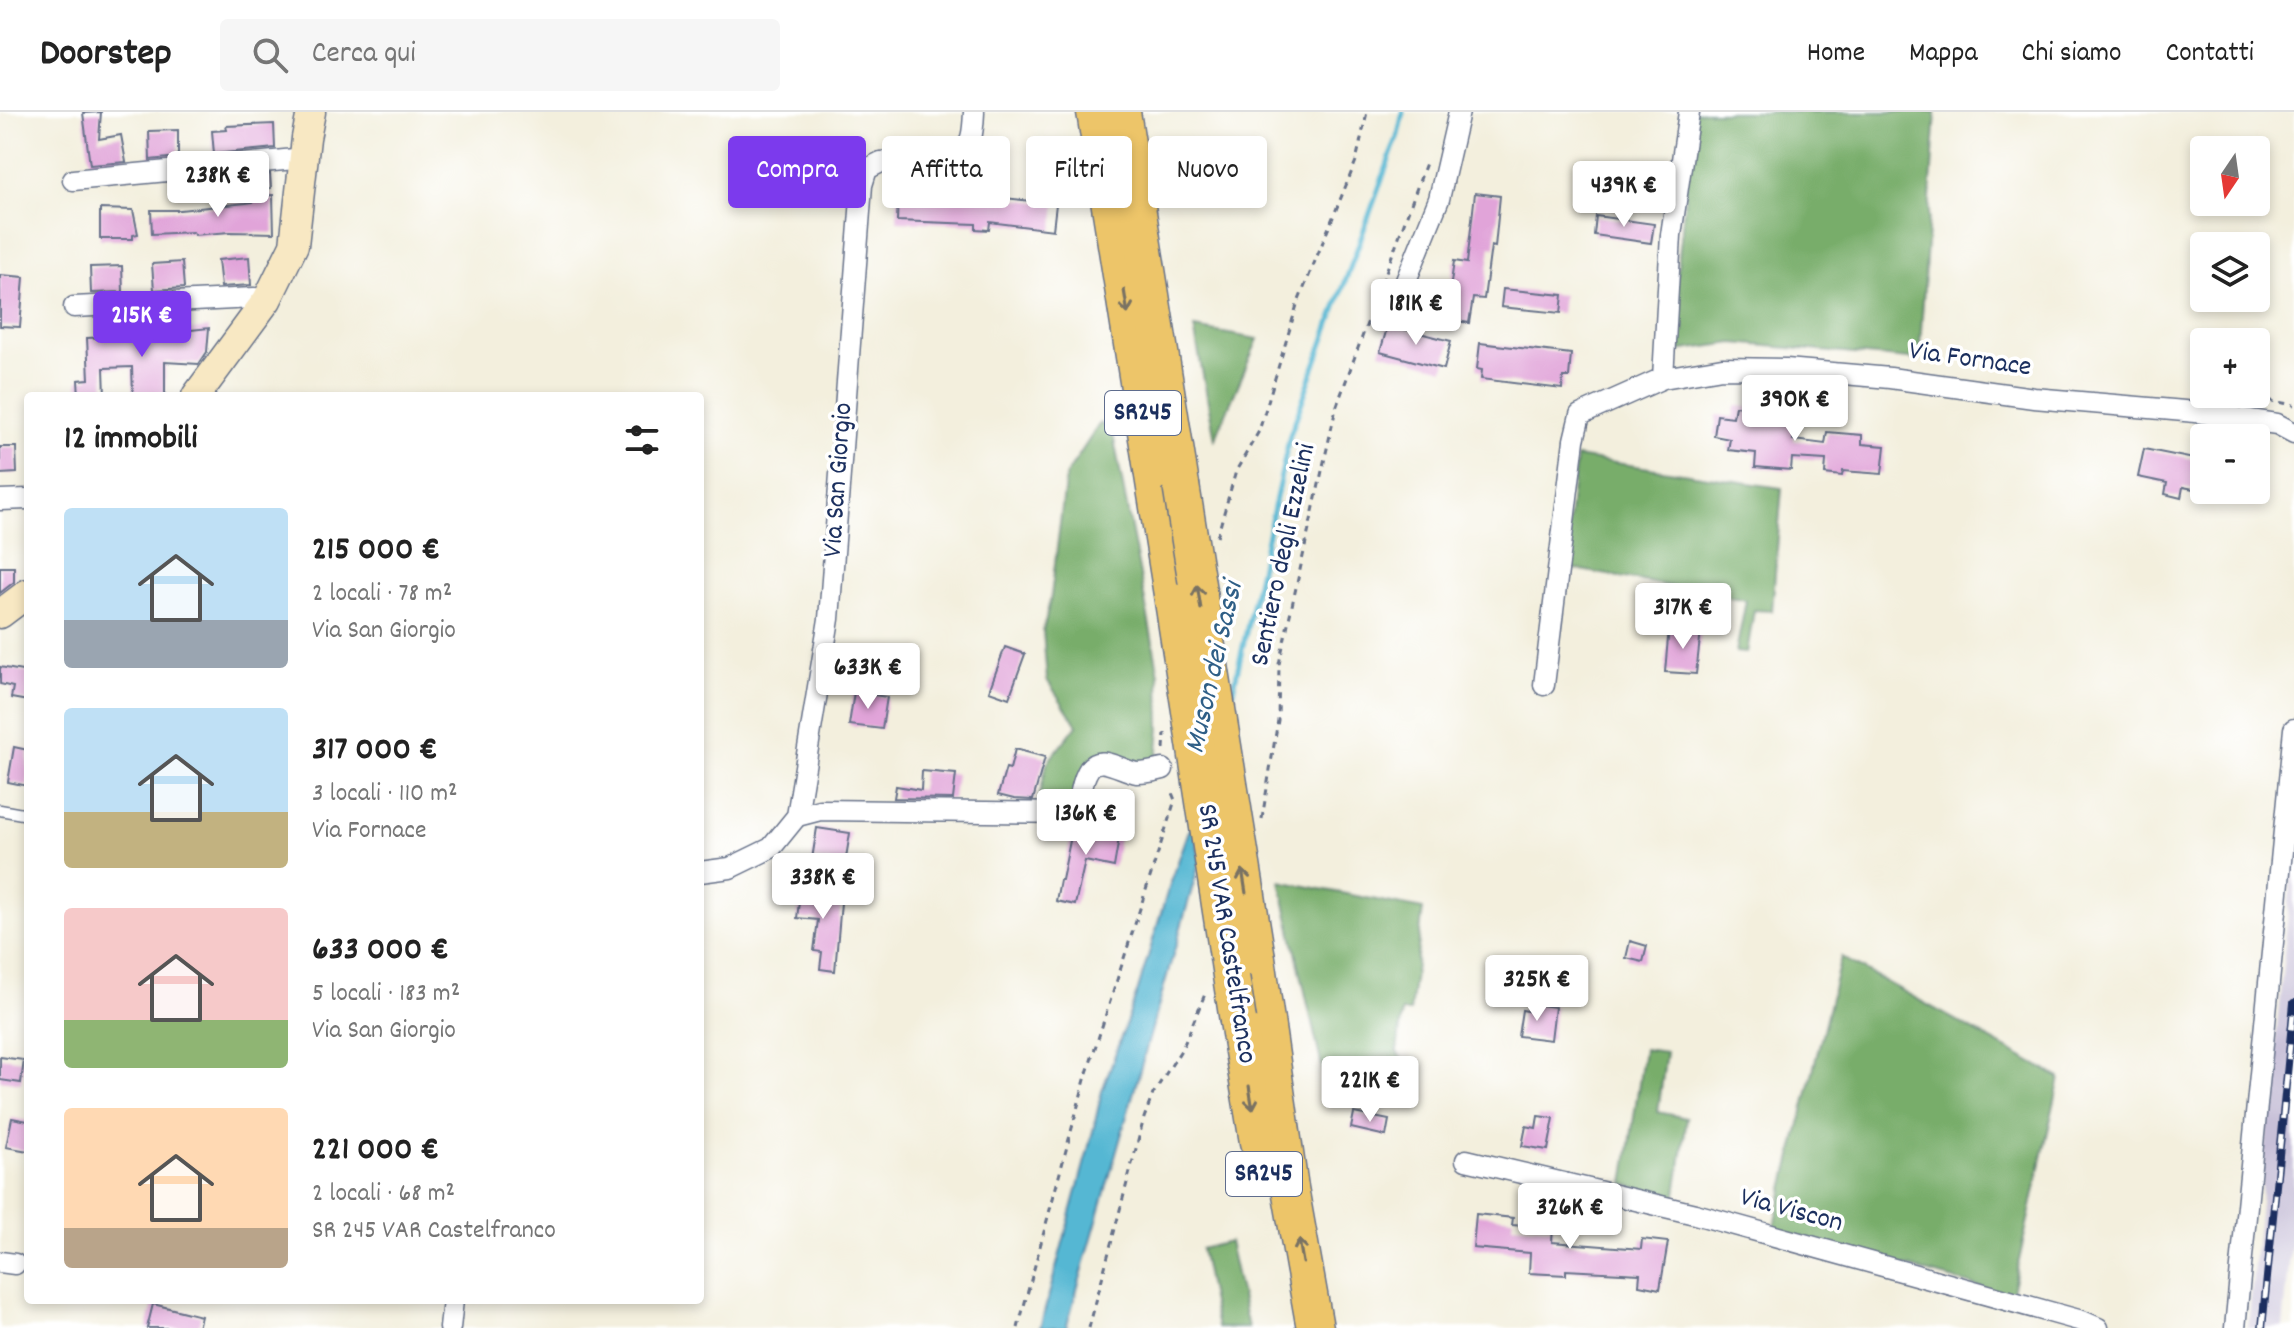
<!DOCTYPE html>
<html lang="it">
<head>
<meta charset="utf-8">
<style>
	:root { --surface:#fff; --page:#f6f6f6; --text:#222; --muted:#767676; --line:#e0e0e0; --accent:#7c3aed }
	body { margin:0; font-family:Dekko,sans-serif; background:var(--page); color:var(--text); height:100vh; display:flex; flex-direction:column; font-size:30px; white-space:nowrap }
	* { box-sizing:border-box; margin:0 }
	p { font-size:26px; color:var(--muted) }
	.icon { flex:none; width:44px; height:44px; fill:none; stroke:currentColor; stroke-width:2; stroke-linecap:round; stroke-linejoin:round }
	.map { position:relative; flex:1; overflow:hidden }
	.panel { position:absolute; left:24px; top:280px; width:680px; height:912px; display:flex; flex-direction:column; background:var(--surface); border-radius:8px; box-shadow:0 4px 12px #0003 }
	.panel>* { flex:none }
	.top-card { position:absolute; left:728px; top:24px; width:760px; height:72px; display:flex; gap:16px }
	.needle { width:52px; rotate:193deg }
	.controls { position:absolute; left:2190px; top:24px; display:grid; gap:16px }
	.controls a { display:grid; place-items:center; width:80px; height:80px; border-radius:8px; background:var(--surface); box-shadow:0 4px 12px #0003; font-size:40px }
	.price { position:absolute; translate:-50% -68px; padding:0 18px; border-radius:8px; background:#fff; color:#222; font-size:26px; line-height:52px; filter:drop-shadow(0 2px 4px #0008) }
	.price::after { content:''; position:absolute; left:50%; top:48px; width:24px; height:18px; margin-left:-12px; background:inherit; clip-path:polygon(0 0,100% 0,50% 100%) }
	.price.selected { background:var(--accent); color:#fff }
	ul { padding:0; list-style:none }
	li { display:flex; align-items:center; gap:24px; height:200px; padding:0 40px }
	li span { display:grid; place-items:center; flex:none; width:224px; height:160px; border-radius:8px; color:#555 }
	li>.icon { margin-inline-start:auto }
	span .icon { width:96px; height:96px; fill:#fffc; stroke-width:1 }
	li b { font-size:34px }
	h2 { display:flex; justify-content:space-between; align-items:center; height:96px; padding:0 40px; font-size:34px }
	.tag { padding:0 28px; border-radius:8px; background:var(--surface); box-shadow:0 4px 12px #0003; font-size:28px; line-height:72px }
	.tag.selected { background:var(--accent); color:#fff }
	header { display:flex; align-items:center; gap:48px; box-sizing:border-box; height:112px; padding:0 40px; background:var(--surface); border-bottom:2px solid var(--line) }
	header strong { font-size:38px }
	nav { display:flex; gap:44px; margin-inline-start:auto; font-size:28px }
	.search { width:560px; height:72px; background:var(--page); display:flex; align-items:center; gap:20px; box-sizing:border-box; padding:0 28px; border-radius:8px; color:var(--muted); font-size:30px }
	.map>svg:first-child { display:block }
</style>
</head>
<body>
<header>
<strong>Doorstep</strong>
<div class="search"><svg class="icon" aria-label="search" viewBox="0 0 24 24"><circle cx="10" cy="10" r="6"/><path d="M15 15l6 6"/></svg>Cerca qui</div>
<nav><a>Home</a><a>Mappa</a><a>Chi siamo</a><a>Contatti</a></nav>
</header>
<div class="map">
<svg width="2294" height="1216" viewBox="0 0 2294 1216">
	<rect width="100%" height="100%" fill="#fff"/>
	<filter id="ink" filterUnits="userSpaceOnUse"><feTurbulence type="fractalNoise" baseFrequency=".0125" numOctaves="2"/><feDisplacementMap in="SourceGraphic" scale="16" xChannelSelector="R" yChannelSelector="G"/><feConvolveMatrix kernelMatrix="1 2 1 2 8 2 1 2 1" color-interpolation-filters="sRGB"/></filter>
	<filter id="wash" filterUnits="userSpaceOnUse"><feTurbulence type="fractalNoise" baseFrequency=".006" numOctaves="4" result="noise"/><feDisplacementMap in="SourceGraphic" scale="32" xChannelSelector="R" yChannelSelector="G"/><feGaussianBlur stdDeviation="1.8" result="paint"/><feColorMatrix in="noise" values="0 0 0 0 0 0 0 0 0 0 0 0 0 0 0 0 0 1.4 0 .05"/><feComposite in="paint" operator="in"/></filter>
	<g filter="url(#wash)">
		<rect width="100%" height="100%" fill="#f3efdd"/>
		<!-- industrial -->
		<path fill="#c7c0d8" d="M2294,737V1099L2283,1216H2248Z"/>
		<!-- forest -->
		<g fill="#78ad6a" stroke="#4a6e64" stroke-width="2">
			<path d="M1694,0H1936L1919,248L1734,231L1669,240Z"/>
			<path d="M1194,216L1258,227L1215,327Z"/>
			<path d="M1100,311L1113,322L1159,562L1160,616L1157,649L1137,652L1094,643L1070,694L1038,691L1047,651L1077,613L1047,568L1043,519L1051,484L1066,363Z"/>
			<path d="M1576,345L1782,376L1772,499L1754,498L1747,541L1736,540L1746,488L1564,455Z"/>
			<path d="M1280,769L1423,797L1410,900H1402L1397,940L1402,947L1405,960L1402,964L1372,975L1328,982Z"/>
			<path d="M1841,845L2060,966L2011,1184L1774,1117Z"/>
			<path d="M1644,937L1666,940L1658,1000L1687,1006L1675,1089L1624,1072Z"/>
			<path d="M1229,1130L1248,1216H1217L1201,1137Z"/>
		</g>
		<!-- water -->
		<path fill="#55b7d3" stroke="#387398" stroke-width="2" d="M1193,707L1200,749L1066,1216H1040L1093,1019L1102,979L1138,878L1167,781Z"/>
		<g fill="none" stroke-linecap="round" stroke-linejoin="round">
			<!-- stream -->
			<path stroke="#55b7d3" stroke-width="5" d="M1231,588L1290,323L1398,23L1403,0"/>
		</g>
		<g id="blocks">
			<!-- building -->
			<g fill="#e1a4d9">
				<path d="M101,0L99,27L121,23L126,50L90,53L83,1Z"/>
				<path d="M274,12L275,36L214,42L212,19L227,18L226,14Z"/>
				<path d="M178,18V45L150,48L149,19Z"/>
				<path d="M270,62L271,76L259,78L257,64Z"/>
				<path d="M1475,81L1500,84L1495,135L1491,134L1484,187L1473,186L1469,211L1446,207L1454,149L1467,151Z"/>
				<path d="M273,83L274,121L230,120L194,123L193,120L152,122L151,98H180L246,91L253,90V84Z"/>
				<path d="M898,83L979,85L1005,88V86L1056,92L1053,118L990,110L989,118L976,117V112L897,109Z"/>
				<path d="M100,97L133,98L138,122L133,123V127H100Z"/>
				<path d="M1596,104L1654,112L1651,131L1594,123Z"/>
				<path d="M249,145L251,173L221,175L218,148Z"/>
				<path d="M182,150L184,176L154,178L152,152Z"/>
				<path d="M122,154L123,180L91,181L90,155Z"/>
				<path d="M0,163L24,165L20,215L0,214Z"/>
				<path d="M1503,177L1563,183L1561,201L1501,195Z"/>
				<path d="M1388,213L1451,229L1444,257L1380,240Z"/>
				<path d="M209,216L207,240L199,252L165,250V284L133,283L132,255L104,256L105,284H79L78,268L89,267L87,226L172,222V220Z"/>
				<path d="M1480,231L1571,242L1569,265H1563L1562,277L1481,267L1482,258L1477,257Z"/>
				<path d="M1735,294L1796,298L1793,328L1825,332L1827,320L1862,323V332L1885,334L1882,362L1843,359L1842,364L1825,362L1826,348L1792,346L1791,358L1755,355L1756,341L1728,338L1730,327L1714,324L1717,303L1733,305Z"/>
				<path d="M0,335H16L17,361L0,362Z"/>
				<path d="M2144,337L2204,349V379L2183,375L2181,386L2165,382L2167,371L2138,365Z"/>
				<path d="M0,455H14V470L0,481Z"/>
				<path d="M1669,515L1701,518L1696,562L1665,560Z"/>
				<path d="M1005,535L1025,542L1009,586L989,579Z"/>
				<path d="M0,555L28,560V589L11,586L13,575L0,572Z"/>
				<path d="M854,580L887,585L882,617L849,613Z"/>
				<path d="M14,635L28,638V674L8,670Z"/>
				<path d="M1015,637L1045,645L1033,688L1014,687L998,683L1006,656L1010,657Z"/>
				<path d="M922,659L956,662L953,687L894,686L896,674L921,678Z"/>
				<path d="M1079,712L1120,720L1114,755L1085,749L1075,793L1056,789L1060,768H1062L1073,714Z"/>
				<path d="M817,716L850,721L845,752L812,747Z"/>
				<path d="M801,774L842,779L835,859L820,857L822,840L814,839L818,808L797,806Z"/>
				<path d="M1630,829L1647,834L1643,850L1626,846Z"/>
				<path d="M1534,892L1555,895L1551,928L1518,924L1522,898L1533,900Z"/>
				<path d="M0,945L24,948L21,971L0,968Z"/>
				<path d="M1354,1001L1389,1008L1386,1024L1351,1016Z"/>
				<path d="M1538,1004L1554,1006L1548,1038L1522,1034L1526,1014L1536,1016Z"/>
				<path d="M12,1006L28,1009V1039L6,1035Z"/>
				<path d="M1476,1102L1513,1106L1512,1113L1553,1116L1552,1130L1641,1137L1642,1127L1668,1130L1660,1177L1639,1173L1640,1162L1566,1158V1163L1529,1161L1530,1141L1473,1136Z"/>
				<path d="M153,1192L201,1204L198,1216H147Z"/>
			</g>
		</g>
	</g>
	<g filter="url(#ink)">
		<use href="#blocks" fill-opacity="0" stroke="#67728a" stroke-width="2"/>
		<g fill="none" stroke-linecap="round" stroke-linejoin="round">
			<defs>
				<path id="lane" d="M0,698L28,703"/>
				<g id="street">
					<path d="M73,68L305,46"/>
					<path d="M74,195L254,186L267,188"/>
					<path d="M1395,196L1439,87L1459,0"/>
					<path d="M1663,266L1671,123L1689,0"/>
					<path d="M0,388L28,387"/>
					<path d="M1544,573L1574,328L1580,303L1663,266L1722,256L1786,257L1890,266L2034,286L2196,300L2277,312L2294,321"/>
					<path d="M797,704L820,698L1073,701C1082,688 1080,670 1089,657C1099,641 1122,659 1137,661C1145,661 1155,659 1163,657"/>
					<path d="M700,760L730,756L771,736L797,704L829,507L862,73L867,57L881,50L959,45C973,30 973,20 974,0"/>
					<path d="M1466,1048L1695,1102L2082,1209L2098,1216"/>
					<path d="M0,1150L15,1152"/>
					<path d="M450,1216L453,1188"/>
					<path d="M2235,1216L2294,617"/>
				</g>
				<g id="secondary">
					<path d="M196,284L267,188L294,133L306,26L311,0"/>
					<path d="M0,502L28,481"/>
				</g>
				<g id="highway">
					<path d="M1095,0L1173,489"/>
					<path d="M1122,0L1181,373"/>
					<path d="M1257,846L1290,1076L1315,1216"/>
					<path d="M1238,909L1258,1030"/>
				</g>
			</defs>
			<!-- lane casing -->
			<use href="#lane" stroke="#67728a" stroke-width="13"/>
			<!-- street casing -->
			<use href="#street" stroke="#67728a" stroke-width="23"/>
			<!-- secondary casing -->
			<use href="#secondary" stroke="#67728a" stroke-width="31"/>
			<!-- highway casing -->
			<use href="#highway" stroke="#67728a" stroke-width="39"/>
			<!-- path -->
			<g stroke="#67728a" stroke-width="3" stroke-dasharray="6 6" stroke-linecap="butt">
				<path d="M2233,282L2294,293"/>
				<path d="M1217,425L1236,359L1259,319L1297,193L1356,49L1367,0"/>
				<path d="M1164,637L1165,621"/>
				<path d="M1262,707L1278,608L1279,552L1336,296L1426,51"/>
				<path d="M1018,1216L1086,964L1175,688L1170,676"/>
				<path d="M1089,1216L1144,1006L1153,982L1183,935L1205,882"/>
			</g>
			<!-- lane -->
			<use href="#lane" stroke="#fff" stroke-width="10"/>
			<!-- street -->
			<use href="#street" stroke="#fff" stroke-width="20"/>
			<!-- secondary -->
			<use href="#secondary" stroke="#f8e8c3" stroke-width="28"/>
			<!-- highway -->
			<use href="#highway" stroke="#edc569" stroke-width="36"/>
			<defs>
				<path id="rail" d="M2262,1216L2294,891"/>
			</defs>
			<!-- rail casing -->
			<use href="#rail" stroke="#1b2f5e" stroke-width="8"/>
			<!-- rail -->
			<use href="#rail" stroke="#fff" stroke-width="5" stroke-dasharray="15" stroke-linecap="butt"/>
			<defs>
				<g id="highway-bridge">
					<path d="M1181,373L1257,846"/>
					<path d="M1173,489L1238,909"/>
				</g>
			</defs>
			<!-- highway-bridge casing -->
			<use href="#highway-bridge" stroke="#67728a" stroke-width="39" stroke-linecap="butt"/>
			<!-- highway-bridge -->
			<use href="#highway-bridge" stroke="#edc569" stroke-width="36"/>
		</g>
		<!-- one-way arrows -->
		<defs><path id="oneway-shaft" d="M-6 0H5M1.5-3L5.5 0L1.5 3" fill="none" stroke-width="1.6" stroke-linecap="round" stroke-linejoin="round" transform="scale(2)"/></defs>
		<g stroke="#797263">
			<use href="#oneway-shaft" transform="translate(1126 190) rotate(81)"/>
			<use href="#oneway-shaft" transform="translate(1199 485) rotate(-99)"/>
			<use href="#oneway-shaft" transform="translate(1244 769) rotate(-99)"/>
			<use href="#oneway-shaft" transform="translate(1251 986) rotate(81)"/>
			<use href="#oneway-shaft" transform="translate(1301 1139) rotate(-100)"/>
		</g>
	</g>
	<g text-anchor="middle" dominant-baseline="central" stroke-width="7" stroke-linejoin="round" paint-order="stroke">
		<!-- shield labels -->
		<g fill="#fff" stroke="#5f6d8e" stroke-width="2">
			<rect x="1105" y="279" width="76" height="44" rx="6"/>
			<rect x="1226" y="1040" width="76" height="44" rx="6"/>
		</g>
		<g font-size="26" font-weight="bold" fill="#1b2f5e">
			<text x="1143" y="301">SR245</text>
			<text x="1264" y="1062">SR245</text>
		</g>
		<!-- street labels -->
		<g font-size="28" fill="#1b2f5e" stroke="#fff">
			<text transform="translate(1970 249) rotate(8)">Via Fornace</text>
			<text transform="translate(840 368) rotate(-86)">Via San Giorgio</text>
			<text transform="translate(1285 443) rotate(-78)">Sentiero degli Ezzelini</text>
			<text transform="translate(1225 822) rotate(81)">SR 245 VAR Castelfranco</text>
			<text transform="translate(1791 1100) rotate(15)">Via Viscon</text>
		</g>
		<!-- water labels -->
		<g font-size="30" font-style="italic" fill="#2f5f87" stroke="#fff">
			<text transform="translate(1216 556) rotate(-77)">Muson dei Sassi</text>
		</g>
	</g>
</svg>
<div class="controls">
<a><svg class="needle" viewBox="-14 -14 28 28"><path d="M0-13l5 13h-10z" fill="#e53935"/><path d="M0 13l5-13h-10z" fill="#767676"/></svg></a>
<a><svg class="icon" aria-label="layers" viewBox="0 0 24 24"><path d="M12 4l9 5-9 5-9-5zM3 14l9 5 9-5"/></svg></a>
<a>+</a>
<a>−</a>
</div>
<b class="price" style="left:218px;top:107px">238K €</b>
<b class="price" style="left:1624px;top:117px">439K €</b>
<b class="price" style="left:1416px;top:235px">181K €</b>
<b class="price selected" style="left:142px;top:247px">215K €</b>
<b class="price" style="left:1795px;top:331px">390K €</b>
<b class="price" style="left:1683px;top:539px">317K €</b>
<b class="price" style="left:868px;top:599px">633K €</b>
<b class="price" style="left:1086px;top:745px">136K €</b>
<b class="price" style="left:823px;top:809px">338K €</b>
<b class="price" style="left:1537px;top:911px">325K €</b>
<b class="price" style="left:1370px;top:1012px">221K €</b>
<b class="price" style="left:1570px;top:1139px">326K €</b>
<div class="top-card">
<a class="tag selected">Compra</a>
<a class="tag">Affitta</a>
<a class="tag">Filtri</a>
<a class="tag">Nuovo</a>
</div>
<section class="panel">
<h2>12 immobili<svg class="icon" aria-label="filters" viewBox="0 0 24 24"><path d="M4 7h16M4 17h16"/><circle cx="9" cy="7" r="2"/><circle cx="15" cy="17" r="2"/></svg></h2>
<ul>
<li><span style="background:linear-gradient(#bfe0f5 70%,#9aa5b1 0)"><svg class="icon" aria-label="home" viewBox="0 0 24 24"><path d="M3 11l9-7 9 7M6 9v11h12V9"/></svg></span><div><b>215 000 €</b><p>2 locali · 78 m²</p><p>Via San Giorgio</p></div></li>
<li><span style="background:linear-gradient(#bfe0f5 65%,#c2b280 0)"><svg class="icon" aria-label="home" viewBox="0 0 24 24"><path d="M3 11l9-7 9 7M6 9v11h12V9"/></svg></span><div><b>317 000 €</b><p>3 locali · 110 m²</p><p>Via Fornace</p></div></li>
<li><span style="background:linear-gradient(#f6c9c9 70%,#8fb573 0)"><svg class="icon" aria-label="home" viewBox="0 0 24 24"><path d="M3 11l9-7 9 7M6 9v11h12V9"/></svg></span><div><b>633 000 €</b><p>5 locali · 183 m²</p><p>Via San Giorgio</p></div></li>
<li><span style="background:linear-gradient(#ffd9b3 75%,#b9a48a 0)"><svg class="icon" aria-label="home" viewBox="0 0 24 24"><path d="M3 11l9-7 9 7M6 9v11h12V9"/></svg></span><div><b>221 000 €</b><p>2 locali · 68 m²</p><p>SR 245 VAR Castelfranco</p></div></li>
</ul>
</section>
</div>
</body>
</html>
